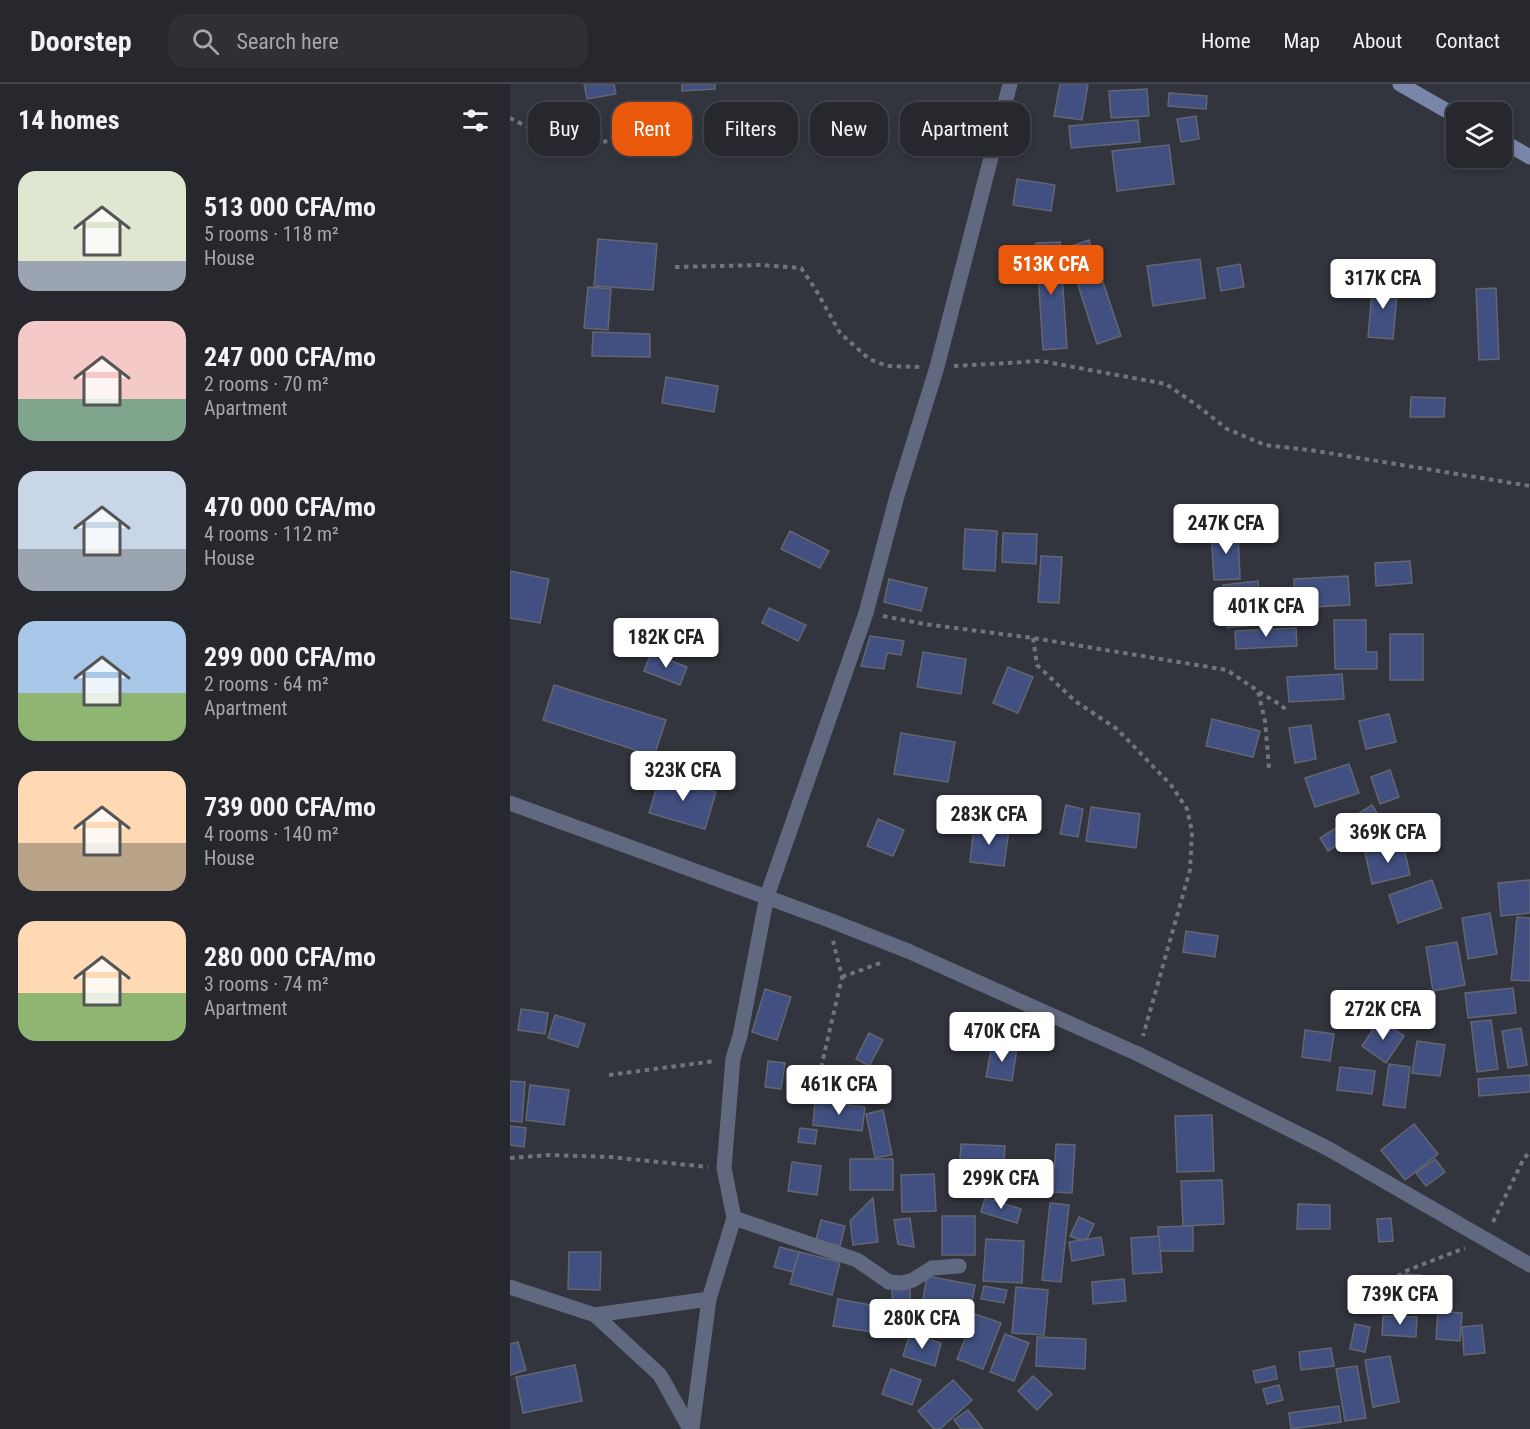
<!DOCTYPE html>
<html lang="en">
<head>
<meta charset="utf-8">
<style>
	:root { --surface:#26282e; --page:#2e3036; --text:#f1f3f6; --muted:#a4a6aa; --line:#42444a; --accent:#ea580c }
	body { margin:0; font-family:"Roboto Condensed",sans-serif; background:var(--page); color:var(--text); height:100vh; display:flex; flex-direction:column; font-size:22px; white-space:nowrap }
	* { box-sizing:border-box; margin:0 }
	p { font-size:20px; color:var(--muted) }
	.icon { flex:none; width:33px; height:33px; fill:none; stroke:currentColor; stroke-width:2; stroke-linecap:round; stroke-linejoin:round }
	.map { position:relative; flex:1; overflow:hidden }
	.side { display:flex; flex-direction:column; background:var(--surface); width:510px }
	.side>* { flex:none }
	.hud { position:absolute; left:18px; top:18px; width:570px; height:54px; display:flex; gap:12px }
	.buttons { position:absolute; left:936px; top:18px; display:grid; gap:12px }
	.buttons a { display:grid; place-items:center; width:66px; height:66px; border-radius:12px; background:var(--surface); box-shadow:0 3px 9px #0003,0 0 0 2px var(--line); font-size:30px }
	.price { position:absolute; translate:-50% -51px; padding:0 14px; border-radius:6px; background:#fff; color:#222; font-size:20px; line-height:39px; filter:drop-shadow(0 2px 3px #0008) }
	.price::after { content:''; position:absolute; left:50%; top:36px; width:18px; height:14px; margin-left:-9px; background:inherit; clip-path:polygon(0 0,100% 0,50% 100%) }
	.price.active { background:var(--accent); color:#fff }
	ul { padding:0; list-style:none }
	li { display:flex; align-items:center; gap:18px; height:150px; padding:0 18px }
	li span { display:grid; place-items:center; flex:none; width:168px; height:120px; border-radius:18px; color:#555 }
	li>.icon { margin-inline-start:auto }
	span .icon { width:72px; height:72px; fill:#fffc; stroke-width:1 }
	li b { font-size:26px }
	h2 { display:flex; justify-content:space-between; align-items:center; height:72px; padding:0 18px; font-size:26px }
	.pill { padding:0 21px; border-radius:18px; background:var(--surface); box-shadow:0 3px 9px #0003,0 0 0 2px var(--line); font-size:21px; line-height:54px }
	.pill.active { background:var(--accent); color:#fff }
	header { display:flex; align-items:center; gap:36px; box-sizing:border-box; height:84px; padding:0 30px; background:var(--surface); border-bottom:2px solid var(--line) }
	header strong { font-size:28px }
	nav { display:flex; gap:33px; margin-inline-start:auto; font-size:21px }
	.search { width:420px; height:54px; background:var(--page); display:flex; align-items:center; gap:15px; box-sizing:border-box; padding:0 21px; border-radius:18px; color:var(--muted); font-size:22px }
	main { display:flex; flex:1; min-height:0 }
	.map>svg:first-child { display:block }
</style>
</head>
<body>
<header>
<strong>Doorstep</strong>
<div class="search"><svg class="icon" aria-label="search" viewBox="0 0 24 24"><circle cx="10" cy="10" r="6"/><path d="M15 15l6 6"/></svg>Search here</div>
<nav><a>Home</a><a>Map</a><a>About</a><a>Contact</a></nav>
</header>
<main>
<section class="side">
<h2>14 homes<svg class="icon" aria-label="filters" viewBox="0 0 24 24"><path d="M4 7h16M4 17h16"/><circle cx="9" cy="7" r="2"/><circle cx="15" cy="17" r="2"/></svg></h2>
<ul>
<li><span style="background:linear-gradient(#dfe7d0 75%,#9aa5b1 0)"><svg class="icon" aria-label="home" viewBox="0 0 24 24"><path d="M3 11l9-7 9 7M6 9v11h12V9"/></svg></span><div><b>513 000 CFA/mo</b><p>5 rooms · 118 m²</p><p>House</p></div></li>
<li><span style="background:linear-gradient(#f6c9c9 65%,#7fa58c 0)"><svg class="icon" aria-label="home" viewBox="0 0 24 24"><path d="M3 11l9-7 9 7M6 9v11h12V9"/></svg></span><div><b>247 000 CFA/mo</b><p>2 rooms · 70 m²</p><p>Apartment</p></div></li>
<li><span style="background:linear-gradient(#c9d6e8 65%,#9aa5b1 0)"><svg class="icon" aria-label="home" viewBox="0 0 24 24"><path d="M3 11l9-7 9 7M6 9v11h12V9"/></svg></span><div><b>470 000 CFA/mo</b><p>4 rooms · 112 m²</p><p>House</p></div></li>
<li><span style="background:linear-gradient(#a9c7e8 60%,#8fb573 0)"><svg class="icon" aria-label="home" viewBox="0 0 24 24"><path d="M3 11l9-7 9 7M6 9v11h12V9"/></svg></span><div><b>299 000 CFA/mo</b><p>2 rooms · 64 m²</p><p>Apartment</p></div></li>
<li><span style="background:linear-gradient(#ffd9b3 60%,#b9a48a 0)"><svg class="icon" aria-label="home" viewBox="0 0 24 24"><path d="M3 11l9-7 9 7M6 9v11h12V9"/></svg></span><div><b>739 000 CFA/mo</b><p>4 rooms · 140 m²</p><p>House</p></div></li>
<li><span style="background:linear-gradient(#ffd9b3 60%,#8fb573 0)"><svg class="icon" aria-label="home" viewBox="0 0 24 24"><path d="M3 11l9-7 9 7M6 9v11h12V9"/></svg></span><div><b>280 000 CFA/mo</b><p>3 rooms · 74 m²</p><p>Apartment</p></div></li>
</ul>
</section>
<div class="map">
<svg width="1020" height="1345" viewBox="0 0 1020 1345">
	<rect width="100%" height="100%" fill="#32353e"/>
	<!-- building -->
	<g fill="#415081" stroke="#636670" stroke-width="1.5">
		<path d="M74,0H104L106,10L77,15Z"/>
		<path d="M172,0H205V5L172,7Z"/>
		<path d="M550,0H578L572,36L544,32Z"/>
		<path d="M637,5L639,32L601,34L599,7Z"/>
		<path d="M659,9L697,12L696,25L658,22Z"/>
		<path d="M686,32L689,55L671,58L667,35Z"/>
		<path d="M628,36L630,58L561,64L559,42Z"/>
		<path d="M659,61L664,100L607,107L602,67Z"/>
		<path d="M507,95L545,101L541,127L503,121Z"/>
		<path d="M88,155L147,160L143,206L84,202Z"/>
		<path d="M579,156L611,252L587,260L556,164Z"/>
		<path d="M550,158L557,264L533,266L526,159Z"/>
		<path d="M690,175L695,214L643,222L637,182Z"/>
		<path d="M730,180L734,203L711,207L707,184Z"/>
		<path d="M863,198L888,200L883,255L858,253Z"/>
		<path d="M78,203L101,205L98,246L74,244Z"/>
		<path d="M986,204L989,275L969,276L966,205Z"/>
		<path d="M83,248L140,250V273L82,272Z"/>
		<path d="M156,293L208,302L204,328L152,319Z"/>
		<path d="M901,313L935,314L934,333H900Z"/>
		<path d="M455,445L487,447L485,487L453,485Z"/>
		<path d="M728,446L730,495L704,496L701,447Z"/>
		<path d="M280,447L319,467L310,484L271,465Z"/>
		<path d="M493,449L527,450L526,480L492,478Z"/>
		<path d="M531,472L552,473L549,519L528,518Z"/>
		<path d="M900,477L902,499L866,502L865,479Z"/>
		<path d="M0,487L39,495L30,539L0,534Z"/>
		<path d="M838,492L840,521L785,524L784,495Z"/>
		<path d="M379,495L417,504L411,527L374,518Z"/>
		<path d="M748,497L752,540L717,544L713,501Z"/>
		<path d="M259,524L296,541L288,557L252,539Z"/>
		<path d="M824,536H856V568H867V585H825Z"/>
		<path d="M786,544L787,562L726,565L725,547Z"/>
		<rect x="880" y="550" width="33" height="46"/>
		<path d="M360,552L394,557L391,571L377,569L374,585L351,582Z"/>
		<path d="M413,568L456,575L451,610L407,603Z"/>
		<path d="M141,569L177,583L170,601L134,587Z"/>
		<path d="M498,583L523,593L508,629L483,619Z"/>
		<path d="M832,590L834,615L779,618L777,593Z"/>
		<path d="M44,601L156,636L144,672L33,636Z"/>
		<path d="M879,630L886,658L856,665L849,637Z"/>
		<path d="M702,635L750,647L743,673L696,662Z"/>
		<path d="M801,641L806,675L785,679L779,644Z"/>
		<path d="M391,649L445,658L438,698L384,690Z"/>
		<path d="M839,680L849,709L805,723L795,694Z"/>
		<path d="M880,686L889,713L870,720L861,693Z"/>
		<path d="M150,692L206,708L195,745L139,729Z"/>
		<path d="M556,721L573,725L568,753L550,750Z"/>
		<path d="M862,721L870,734L818,767L810,754Z"/>
		<path d="M581,723L630,730L626,764L576,757Z"/>
		<path d="M368,735L394,746L383,772L357,762Z"/>
		<path d="M464,741L499,746L494,782L460,778Z"/>
		<path d="M893,759L900,791L862,800L855,768Z"/>
		<path d="M922,796L932,824L888,839L879,811Z"/>
		<path d="M1020,796V829L991,832L988,799Z"/>
		<path d="M980,829L987,870L958,875L952,834Z"/>
		<path d="M1007,833L1020,834V897L1001,896Z"/>
		<path d="M676,847L708,852L705,873L673,868Z"/>
		<path d="M947,858L955,901L923,907L916,863Z"/>
		<path d="M1003,904L1006,929L958,934L955,909Z"/>
		<path d="M255,905L281,913L267,956L242,948Z"/>
		<path d="M11,925L38,929L35,950L8,946Z"/>
		<path d="M45,931L75,940L68,963L38,954Z"/>
		<path d="M870,935L894,952L876,979L852,962Z"/>
		<path d="M981,936L988,985L967,988L961,938Z"/>
		<path d="M1011,944L1017,981L998,984L992,947Z"/>
		<path d="M795,946L824,950L820,977L792,973Z"/>
		<path d="M359,949L373,956L359,982L346,975Z"/>
		<path d="M907,957L935,961L930,992L902,989Z"/>
		<path d="M482,960L507,964L502,997L476,993Z"/>
		<path d="M258,977L275,979L271,1005L255,1003Z"/>
		<path d="M879,980L900,983L895,1024L873,1021Z"/>
		<path d="M830,983L865,987L862,1010L827,1006Z"/>
		<path d="M1020,991V1008L969,1012L968,995Z"/>
		<path d="M0,997L15,998L12,1038L0,1037Z"/>
		<path d="M20,1001L59,1006L54,1041L16,1036Z"/>
		<path d="M305,1017L355,1023L352,1047L303,1041Z"/>
		<path d="M373,1026L382,1071L365,1074L356,1030Z"/>
		<path d="M702,1031L704,1087L667,1088L665,1032Z"/>
		<path d="M904,1040L928,1070L895,1096L871,1066Z"/>
		<path d="M0,1042L16,1044L14,1063L0,1061Z"/>
		<path d="M290,1044L307,1046L305,1060L288,1058Z"/>
		<path d="M451,1060L495,1062L493,1093L449,1090Z"/>
		<path d="M546,1060L565,1061L562,1109L543,1108Z"/>
		<rect x="340" y="1075" width="43" height="31"/>
		<path d="M925,1075L935,1088L916,1102L906,1089Z"/>
		<path d="M282,1078L311,1082L307,1111L278,1107Z"/>
		<path d="M424,1090L426,1127L392,1128L391,1091Z"/>
		<path d="M712,1096L714,1140L673,1142L671,1097Z"/>
		<path d="M363,1114L368,1158L343,1161L340,1137Z"/>
		<path d="M475,1114L511,1125L507,1139L471,1128Z"/>
		<path d="M540,1119L559,1121L551,1198L532,1196Z"/>
		<path d="M788,1120L820,1121V1145H787Z"/>
		<rect x="432" y="1132" width="33" height="39"/>
		<path d="M569,1133L584,1140L577,1155L570,1156L560,1152Z"/>
		<path d="M400,1134L404,1163L388,1160L384,1136Z"/>
		<path d="M881,1134L883,1157L869,1158L867,1135Z"/>
		<path d="M311,1136L335,1142L330,1162L306,1156Z"/>
		<path d="M683,1142V1167H649L648,1143Z"/>
		<path d="M649,1152L652,1188L623,1190L621,1154Z"/>
		<path d="M591,1153L594,1171L562,1177L559,1158Z"/>
		<path d="M476,1155L514,1157L512,1199L473,1197Z"/>
		<path d="M270,1163L289,1168L283,1188L264,1183Z"/>
		<path d="M59,1168H91L90,1206L58,1205Z"/>
		<path d="M289,1168L330,1178L322,1211L280,1200Z"/>
		<path d="M894,1190L911,1191L910,1208L894,1207Z"/>
		<path d="M417,1192L465,1201L459,1235L411,1227Z"/>
		<path d="M614,1195L616,1217L583,1220L582,1198Z"/>
		<path d="M474,1202L497,1206L494,1219L471,1215Z"/>
		<path d="M506,1203L538,1206L534,1251L502,1249Z"/>
		<path d="M382,1204H400L401,1234H383Z"/>
		<path d="M328,1215L373,1223L369,1249L323,1242Z"/>
		<path d="M928,1227L952,1229L950,1257L926,1255Z"/>
		<path d="M465,1230L491,1239L473,1285L447,1275Z"/>
		<path d="M873,1232L907,1233L906,1253L872,1251Z"/>
		<path d="M845,1240L860,1243L855,1268L840,1265Z"/>
		<path d="M972,1241L975,1269L954,1271L952,1243Z"/>
		<path d="M400,1250L431,1259L425,1282L393,1272Z"/>
		<path d="M495,1250L519,1259L504,1297L480,1288Z"/>
		<path d="M527,1253L576,1255L575,1285L526,1282Z"/>
		<path d="M8,1258L16,1286L0,1291V1260Z"/>
		<path d="M821,1264L824,1282L791,1286L789,1268Z"/>
		<path d="M880,1272L889,1318L863,1323L855,1276Z"/>
		<path d="M65,1281L72,1317L13,1329L6,1293Z"/>
		<path d="M765,1282L767,1295L746,1299L743,1287Z"/>
		<path d="M847,1282L856,1334L835,1337L826,1285Z"/>
		<path d="M381,1285L411,1296L402,1321L372,1310Z"/>
		<path d="M523,1292L542,1310L527,1326L508,1307Z"/>
		<path d="M443,1296L462,1316L430,1345H424L408,1327Z"/>
		<path d="M769,1301L773,1316L757,1320L753,1305Z"/>
		<path d="M829,1322L831,1338L781,1345L779,1329Z"/>
		<path d="M458,1326L473,1345H451L444,1336Z"/>
	</g>
	<g fill="none" stroke-linecap="round" stroke-linejoin="round">
		<!-- path -->
		<g stroke="#72747c" stroke-width="4" stroke-dasharray="4.5 4.5" stroke-linecap="butt">
			<path d="M0,34C22,45 48,61 73,61C94,61 136,44 158,38"/>
			<path d="M165,183L251,181L291,184L306,206L330,249L359,275L377,282L410,283"/>
			<path d="M444,282L531,277L656,300L688,322L717,345L755,361L800,366L1020,402"/>
			<path d="M373,532L414,540L523,554L717,586L748,607L755,637L759,684"/>
			<path d="M523,554L527,581L565,617L607,645L661,701L677,725L682,748L680,786L633,952"/>
			<path d="M749,608L771,621L778,628"/>
			<path d="M332,893L373,878"/>
			<path d="M99,991L205,977"/>
			<path d="M307,1001L332,893L323,857"/>
			<path d="M0,1074L39,1071L100,1073L198,1083"/>
			<path d="M983,1138L1013,1076L1020,1067"/>
			<path d="M862,1228L881,1196L898,1186L955,1164"/>
		</g>
		<!-- minor -->
		<g stroke="#616980" stroke-width="15">
			<path d="M0,719L319,836L398,867L628,970L817,1064L1020,1181"/>
			<path d="M224,1134L347,1176L379,1198L392,1199L403,1196L422,1184L449,1182"/>
			<path d="M0,1203L85,1231L150,1291L180,1345"/>
			<path d="M85,1231L199,1215"/>
			<path d="M182,1345L199,1215L224,1134L214,1084L223,974L230,952L257,812L356,529L387,412L427,283L500,0"/>
		</g>
		<!-- secondary -->
		<g stroke="#7986aa" stroke-width="15">
			<path d="M890,0L946,32"/>
			<path d="M992,57L1020,73"/>
		</g>
	</g>
</svg>
<div class="buttons">
<a><svg class="icon" aria-label="layers" viewBox="0 0 24 24"><path d="M12 4l9 5-9 5-9-5zM3 14l9 5 9-5"/></svg></a>
</div>
<b class="price active" style="left:541px;top:212px">513K CFA</b>
<b class="price" style="left:873px;top:226px">317K CFA</b>
<b class="price" style="left:716px;top:471px">247K CFA</b>
<b class="price" style="left:756px;top:554px">401K CFA</b>
<b class="price" style="left:156px;top:585px">182K CFA</b>
<b class="price" style="left:173px;top:718px">323K CFA</b>
<b class="price" style="left:479px;top:762px">283K CFA</b>
<b class="price" style="left:878px;top:780px">369K CFA</b>
<b class="price" style="left:873px;top:957px">272K CFA</b>
<b class="price" style="left:492px;top:979px">470K CFA</b>
<b class="price" style="left:329px;top:1032px">461K CFA</b>
<b class="price" style="left:491px;top:1126px">299K CFA</b>
<b class="price" style="left:890px;top:1242px">739K CFA</b>
<b class="price" style="left:412px;top:1266px">280K CFA</b>
<div class="hud">
<a class="pill">Buy</a>
<a class="pill active">Rent</a>
<a class="pill">Filters</a>
<a class="pill">New</a>
<a class="pill">Apartment</a>
</div>
</div>
</main>
</body>
</html>
